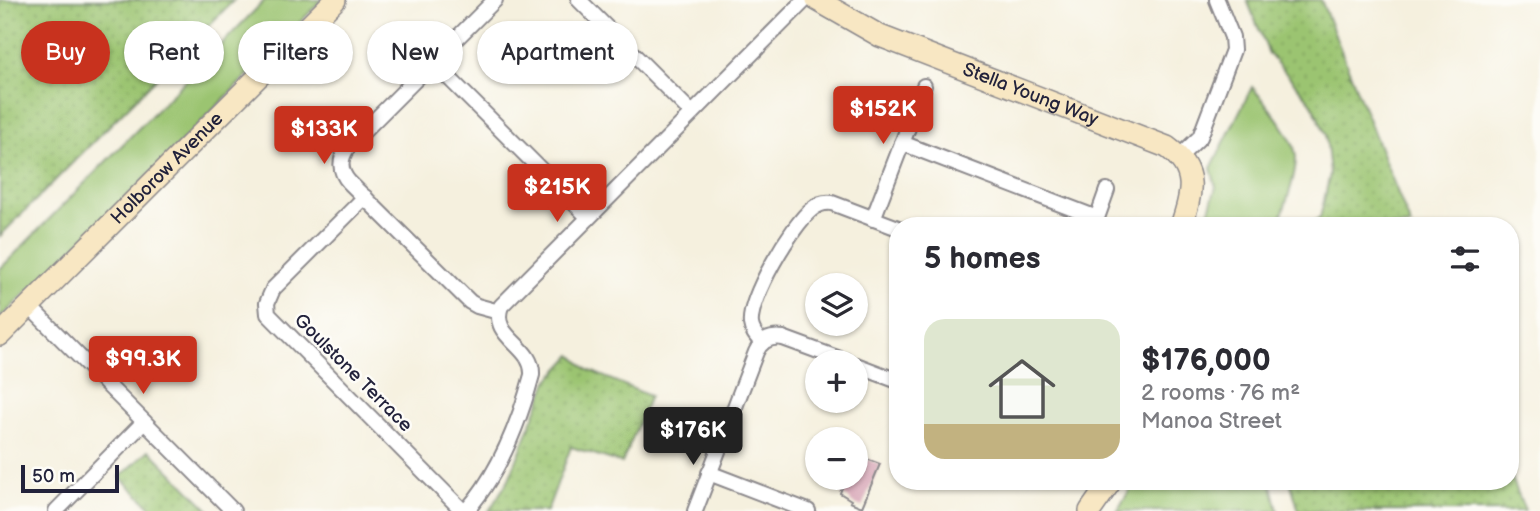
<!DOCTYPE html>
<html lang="en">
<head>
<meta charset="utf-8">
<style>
	:root { --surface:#fff; --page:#f7f7f7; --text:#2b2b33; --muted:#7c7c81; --accent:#c8321e }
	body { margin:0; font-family:"Balsamiq Sans",sans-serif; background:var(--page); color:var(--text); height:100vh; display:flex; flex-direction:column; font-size:26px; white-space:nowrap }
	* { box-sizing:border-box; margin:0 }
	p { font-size:23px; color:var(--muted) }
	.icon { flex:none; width:38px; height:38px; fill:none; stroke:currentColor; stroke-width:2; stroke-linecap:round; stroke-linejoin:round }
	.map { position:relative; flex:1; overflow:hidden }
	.sheet { position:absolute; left:889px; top:217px; width:630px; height:273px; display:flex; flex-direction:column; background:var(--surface); border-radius:28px; box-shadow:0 2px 5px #0004 }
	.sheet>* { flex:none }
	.banner { position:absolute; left:21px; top:21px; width:665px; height:63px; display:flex; gap:14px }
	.buttons { position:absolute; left:805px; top:273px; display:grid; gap:14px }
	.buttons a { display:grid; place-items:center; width:63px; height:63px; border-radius:50%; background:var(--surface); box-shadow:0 2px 5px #0004; font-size:35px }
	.scale { position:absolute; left:21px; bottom:18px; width:98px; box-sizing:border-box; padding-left:7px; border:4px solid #22223b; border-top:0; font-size:19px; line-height:24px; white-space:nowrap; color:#22223b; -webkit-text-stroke:5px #fdfcf7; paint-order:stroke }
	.price { position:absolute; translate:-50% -60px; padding:0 16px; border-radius:7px; background:var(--accent); color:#fff; font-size:23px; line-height:46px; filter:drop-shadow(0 2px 4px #0008) }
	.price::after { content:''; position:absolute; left:50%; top:42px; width:21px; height:16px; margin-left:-10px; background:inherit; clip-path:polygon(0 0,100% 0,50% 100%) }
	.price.current { background:#222; color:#fff }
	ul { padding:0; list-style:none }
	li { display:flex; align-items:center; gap:21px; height:175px; padding:0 35px }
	li span { display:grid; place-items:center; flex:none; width:196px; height:140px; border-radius:21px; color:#555 }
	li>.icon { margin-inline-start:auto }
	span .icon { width:84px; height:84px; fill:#fffc; stroke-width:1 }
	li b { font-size:30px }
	h2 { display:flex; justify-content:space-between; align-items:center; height:84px; padding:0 35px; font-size:30px }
	.chip { padding:0 24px; border-radius:32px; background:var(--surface); box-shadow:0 2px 5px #0004; font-size:24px; line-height:63px }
	.chip.current { background:var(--accent); color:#fff }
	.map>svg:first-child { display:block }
</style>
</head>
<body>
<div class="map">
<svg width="1540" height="511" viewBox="0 0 1540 511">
	<defs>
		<pattern id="park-dots" width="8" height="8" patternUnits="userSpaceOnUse" patternTransform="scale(1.75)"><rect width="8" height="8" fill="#9bc471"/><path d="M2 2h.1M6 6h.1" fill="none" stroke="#85a863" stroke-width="1.8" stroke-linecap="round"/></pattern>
	</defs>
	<rect width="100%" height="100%" fill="#fdfcf7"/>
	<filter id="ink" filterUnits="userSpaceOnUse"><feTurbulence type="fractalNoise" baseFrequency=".0143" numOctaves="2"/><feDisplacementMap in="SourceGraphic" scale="14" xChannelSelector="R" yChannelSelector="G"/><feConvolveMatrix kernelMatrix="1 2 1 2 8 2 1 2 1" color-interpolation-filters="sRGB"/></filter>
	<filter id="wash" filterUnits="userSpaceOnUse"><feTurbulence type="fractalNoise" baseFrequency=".00686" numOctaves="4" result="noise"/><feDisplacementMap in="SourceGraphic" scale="28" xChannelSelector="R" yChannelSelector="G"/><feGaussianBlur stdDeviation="1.57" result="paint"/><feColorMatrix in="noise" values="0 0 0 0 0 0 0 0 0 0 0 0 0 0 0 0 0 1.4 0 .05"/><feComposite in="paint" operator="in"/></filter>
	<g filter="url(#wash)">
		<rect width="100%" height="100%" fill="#f5f0de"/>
		<!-- grass -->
		<g fill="#9bc471" stroke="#5e7356" stroke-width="2">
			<path d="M265,0H322L137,187L0,318V269Z"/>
			<path d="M1252,87C1264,101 1291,133 1295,151C1300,167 1284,209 1278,226H1204L1216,187L1211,168Z"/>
			<path d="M1135,481H1271L1278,511H1117Z"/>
		</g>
		<!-- park -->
		<g fill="url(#park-dots)" stroke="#5e7356" stroke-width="2">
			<path d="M0,0H234L0,236Z"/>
			<path d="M1247,0H1321L1411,226H1305L1320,218L1330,174L1326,135L1311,102L1269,54Z"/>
			<path d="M572,355L588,370L650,396L622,463L571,447L547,511H489L509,479L548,381Z"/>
			<path d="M149,450L210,511H155L120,477Z"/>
			<path d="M1510,473L1525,511H1299L1290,481H1510Z"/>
		</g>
		<g id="blocks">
			<!-- building -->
			<path fill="#d5a2b4" d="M856,455L880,464L862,507L850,502L851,500L840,493L845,480L849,482L850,478H856Z"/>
		</g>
	</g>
	<g filter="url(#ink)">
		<use href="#blocks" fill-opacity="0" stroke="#8c898c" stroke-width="2"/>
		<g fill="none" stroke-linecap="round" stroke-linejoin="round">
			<defs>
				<g id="street">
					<path d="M495,0L348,147C339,159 339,171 349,182L470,302L477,306L499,312"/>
					<path d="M579,0L692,113"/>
					<path d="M433,62L588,217"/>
					<path d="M902,143L1097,218L1107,190"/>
					<path d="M1179,157L1200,137L1233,50L1232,37L1217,0"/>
					<path d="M365,197L273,289L267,303L268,314L463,511"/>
					<path d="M873,219L924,86"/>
					<path d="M29,306L233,511"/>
					<path d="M762,343C757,337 752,332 751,324C748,299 792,225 812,209C818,204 824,202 832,203L898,228"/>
					<path d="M856,365L898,381"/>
					<path d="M709,473L808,511"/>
					<path d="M56,511L144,422"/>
					<path d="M466,511C499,474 519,423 532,375C534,345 489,338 501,306L805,0"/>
					<path d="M695,511L756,352C761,341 770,336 783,338L848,362"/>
				</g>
				<g id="secondary">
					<path id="s1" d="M817,0L880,36L1167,147C1199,170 1192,194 1181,226"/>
					<path id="s2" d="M0,335L335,0"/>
					<path d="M1090,511L1111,481"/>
				</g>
			</defs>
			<!-- street casing -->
			<use href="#street" stroke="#8c898c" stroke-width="18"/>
			<!-- secondary casing -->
			<use href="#secondary" stroke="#8c898c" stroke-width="24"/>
			<!-- street -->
			<use href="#street" stroke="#fff" stroke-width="14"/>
			<!-- secondary -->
			<use href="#secondary" stroke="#f8e7c3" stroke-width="21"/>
		</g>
	</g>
	<g text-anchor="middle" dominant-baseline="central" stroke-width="5" stroke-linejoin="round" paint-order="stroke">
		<!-- street labels -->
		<g font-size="19" fill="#22223b" stroke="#fdfcf7">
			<text stroke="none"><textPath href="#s1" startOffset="234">Stella Young Way</textPath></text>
			<text stroke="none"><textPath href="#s2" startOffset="236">Holborow Avenue</textPath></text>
			<text transform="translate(353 373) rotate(45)">Goulstone Terrace</text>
		</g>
	</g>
</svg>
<div class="buttons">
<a><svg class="icon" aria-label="layers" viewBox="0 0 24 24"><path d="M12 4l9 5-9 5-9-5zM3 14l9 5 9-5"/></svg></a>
<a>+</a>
<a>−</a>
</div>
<div class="scale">50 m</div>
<b class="price" style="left:883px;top:146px">$152K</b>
<b class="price" style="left:324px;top:166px">$133K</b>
<b class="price" style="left:557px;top:224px">$215K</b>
<b class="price" style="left:143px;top:396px">$99.3K</b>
<b class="price current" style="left:693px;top:467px">$176K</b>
<div class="banner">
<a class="chip current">Buy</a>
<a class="chip">Rent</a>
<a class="chip">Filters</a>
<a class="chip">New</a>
<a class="chip">Apartment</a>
</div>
<section class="sheet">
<h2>5 homes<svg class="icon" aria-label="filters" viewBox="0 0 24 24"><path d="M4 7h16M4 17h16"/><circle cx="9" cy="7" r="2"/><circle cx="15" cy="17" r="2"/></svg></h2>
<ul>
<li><span style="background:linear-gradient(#dfe7d0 75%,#c2b280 0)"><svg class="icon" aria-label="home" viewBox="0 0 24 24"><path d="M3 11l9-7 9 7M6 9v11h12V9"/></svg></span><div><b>$176,000</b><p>2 rooms · 76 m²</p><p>Manoa Street</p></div></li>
</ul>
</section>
</div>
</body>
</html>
